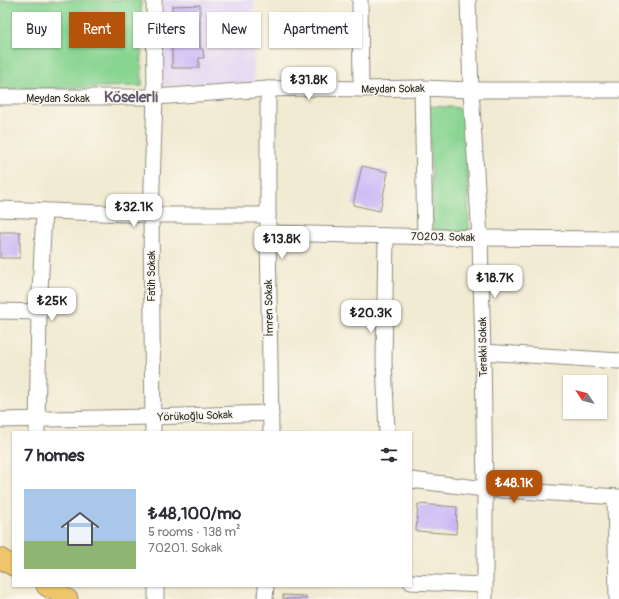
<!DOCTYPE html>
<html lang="en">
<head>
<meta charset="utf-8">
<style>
	:root { --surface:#fff; --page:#f2f2f3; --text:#2b2b33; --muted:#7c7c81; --accent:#b45309 }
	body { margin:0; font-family:Pangolin,sans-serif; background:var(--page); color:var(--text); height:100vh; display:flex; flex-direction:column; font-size:15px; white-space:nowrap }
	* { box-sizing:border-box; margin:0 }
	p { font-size:13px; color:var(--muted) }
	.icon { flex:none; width:22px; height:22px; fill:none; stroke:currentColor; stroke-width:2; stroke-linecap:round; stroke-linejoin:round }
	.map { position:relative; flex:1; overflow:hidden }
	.drawer { position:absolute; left:12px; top:431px; width:400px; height:156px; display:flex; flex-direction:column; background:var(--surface); border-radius:0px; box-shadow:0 1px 3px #0004 }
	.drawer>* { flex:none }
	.top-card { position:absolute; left:12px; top:12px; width:400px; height:36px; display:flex; gap:8px }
	.needle { width:26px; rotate:305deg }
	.controls { position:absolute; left:563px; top:375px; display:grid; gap:8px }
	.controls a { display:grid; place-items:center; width:44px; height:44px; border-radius:0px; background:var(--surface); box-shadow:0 1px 3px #0004; font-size:20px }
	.price { position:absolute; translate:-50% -34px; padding:0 9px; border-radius:8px; background:#fff; color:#222; font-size:13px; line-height:26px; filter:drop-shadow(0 1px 2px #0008) }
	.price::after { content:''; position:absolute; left:50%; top:24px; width:12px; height:9px; margin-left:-6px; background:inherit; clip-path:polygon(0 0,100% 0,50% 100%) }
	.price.current { background:var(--accent); color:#fff }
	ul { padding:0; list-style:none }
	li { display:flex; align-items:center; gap:12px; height:100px; padding:0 12px }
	li span { display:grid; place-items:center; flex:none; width:112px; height:80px; border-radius:0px; color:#555 }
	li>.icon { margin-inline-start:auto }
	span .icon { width:48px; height:48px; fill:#fffc; stroke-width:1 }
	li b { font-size:17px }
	h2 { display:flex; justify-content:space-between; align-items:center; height:48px; padding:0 12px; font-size:17px }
	.chip { padding:0 14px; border-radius:0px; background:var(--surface); box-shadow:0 1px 3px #0004; font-size:14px; line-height:36px }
	.chip.current { background:var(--accent); color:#fff }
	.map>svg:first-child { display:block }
</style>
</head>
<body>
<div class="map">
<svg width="619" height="599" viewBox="0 0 619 599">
	<rect width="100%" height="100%" fill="#fbf7ec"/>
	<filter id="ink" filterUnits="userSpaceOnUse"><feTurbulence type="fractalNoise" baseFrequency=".025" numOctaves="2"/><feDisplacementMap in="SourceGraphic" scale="8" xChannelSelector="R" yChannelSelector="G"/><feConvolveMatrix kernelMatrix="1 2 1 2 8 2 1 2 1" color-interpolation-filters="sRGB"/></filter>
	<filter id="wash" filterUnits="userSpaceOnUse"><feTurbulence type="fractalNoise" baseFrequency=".012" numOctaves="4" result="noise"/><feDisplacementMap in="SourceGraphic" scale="16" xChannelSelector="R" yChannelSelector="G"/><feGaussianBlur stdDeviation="0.9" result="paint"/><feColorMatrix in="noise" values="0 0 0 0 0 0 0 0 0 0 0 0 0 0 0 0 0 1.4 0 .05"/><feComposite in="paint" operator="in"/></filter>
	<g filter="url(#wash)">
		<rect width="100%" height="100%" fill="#f1ead2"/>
		<!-- built -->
		<path fill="#e0d4f4" d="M163,0H254V83L162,85Z"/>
		<!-- green -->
		<g fill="#88d491" stroke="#5a805e">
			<path d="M0,0H141L142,86L0,90Z"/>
			<path d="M429,106L466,108L469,231H433Z"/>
		</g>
		<g id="blocks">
			<!-- building -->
			<g fill="#c8b4f7">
				<path d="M200,5V49H203L204,58H199V68H172V6Z"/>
				<path d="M362,166L388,172L380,211L353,205Z"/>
				<rect x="0" y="232" width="20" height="26"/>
				<path d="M418,504L457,507L456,534L416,531Z"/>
				<path d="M283,595L306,596V599H283Z"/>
			</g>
		</g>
	</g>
	<g filter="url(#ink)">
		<use href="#blocks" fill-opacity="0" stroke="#8e8a7e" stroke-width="1"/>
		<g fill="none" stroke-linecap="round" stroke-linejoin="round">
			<defs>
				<g id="minor">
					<path d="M360,0L361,89"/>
					<path d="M468,0L471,90L480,238L483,352L485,489V599"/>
					<path d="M422,88L425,237"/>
					<path d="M268,89V233L271,432"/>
					<path d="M0,97H155L268,89L310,88L361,89L422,88L471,90H619"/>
					<path d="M0,209L151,215H268"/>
					<path d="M268,233L480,238L619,239"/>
					<path d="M386,236L384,361L387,432"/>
					<path d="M0,311L39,312"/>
					<path d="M483,352L619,361"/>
					<path d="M0,420L152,417L271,413"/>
					<path d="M37,432L39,312L44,211"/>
					<path d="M153,432L151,215L155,97L154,0"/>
					<path d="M411,480L485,489L619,497"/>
					<path d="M615,497L617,599"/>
					<path d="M411,582L485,585"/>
					<path d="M156,586V599"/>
					<path d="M265,599L266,586"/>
				</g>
				<g id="major">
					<path d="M0,558L13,566"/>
					<path d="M46,586L68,599"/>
				</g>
			</defs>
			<!-- minor casing -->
			<use href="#minor" stroke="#8e8a7e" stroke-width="17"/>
			<!-- major casing -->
			<use href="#major" stroke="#8e8a7e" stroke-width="21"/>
			<!-- minor -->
			<use href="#minor" stroke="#fff" stroke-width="15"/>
			<!-- major -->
			<use href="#major" stroke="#eec569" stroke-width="19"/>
		</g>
	</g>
	<g text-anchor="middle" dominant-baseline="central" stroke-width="3" stroke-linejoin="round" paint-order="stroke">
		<!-- street labels -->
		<g font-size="11" fill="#2b2b2b" stroke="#fbf7ec">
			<text transform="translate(393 89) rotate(-1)">Meydan Sokak</text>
			<text x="58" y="98">Meydan Sokak</text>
			<text transform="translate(443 237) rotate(1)">70203. Sokak</text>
			<text transform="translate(151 276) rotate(-90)">Fatih Sokak</text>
			<text transform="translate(269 308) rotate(-91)">İmren Sokak</text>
			<text transform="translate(483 347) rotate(-91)">Terakki Sokak</text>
			<text transform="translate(195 416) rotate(-2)">Yörükoğlu Sokak</text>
		</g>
		<!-- district labels -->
		<g font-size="15" font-weight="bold" fill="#625b72" stroke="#fbf7ec">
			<text x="131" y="97">Köselerli</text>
		</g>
	</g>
</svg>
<div class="controls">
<a><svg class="needle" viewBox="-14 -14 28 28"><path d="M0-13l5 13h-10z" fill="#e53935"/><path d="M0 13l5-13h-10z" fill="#7c7c81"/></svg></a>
</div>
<b class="price" style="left:309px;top:101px">₺31.8K</b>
<b class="price" style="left:134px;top:228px">₺32.1K</b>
<b class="price" style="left:282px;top:260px">₺13.8K</b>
<b class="price" style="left:495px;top:299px">₺18.7K</b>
<b class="price" style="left:52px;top:322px">₺25K</b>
<b class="price" style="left:371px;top:334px">₺20.3K</b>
<b class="price current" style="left:514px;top:504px">₺48.1K</b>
<div class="top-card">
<a class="chip">Buy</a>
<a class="chip current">Rent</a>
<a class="chip">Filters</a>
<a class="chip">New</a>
<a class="chip">Apartment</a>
</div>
<section class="drawer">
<h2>7 homes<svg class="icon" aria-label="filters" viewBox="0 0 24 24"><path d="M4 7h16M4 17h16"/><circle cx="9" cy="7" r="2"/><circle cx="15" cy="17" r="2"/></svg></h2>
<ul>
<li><span style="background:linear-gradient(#a9c7e8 65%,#8fb573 0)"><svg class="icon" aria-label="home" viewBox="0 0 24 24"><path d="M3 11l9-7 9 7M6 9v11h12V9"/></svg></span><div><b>₺48,100/mo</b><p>5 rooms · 138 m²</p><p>70201. Sokak</p></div></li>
</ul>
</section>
</div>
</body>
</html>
